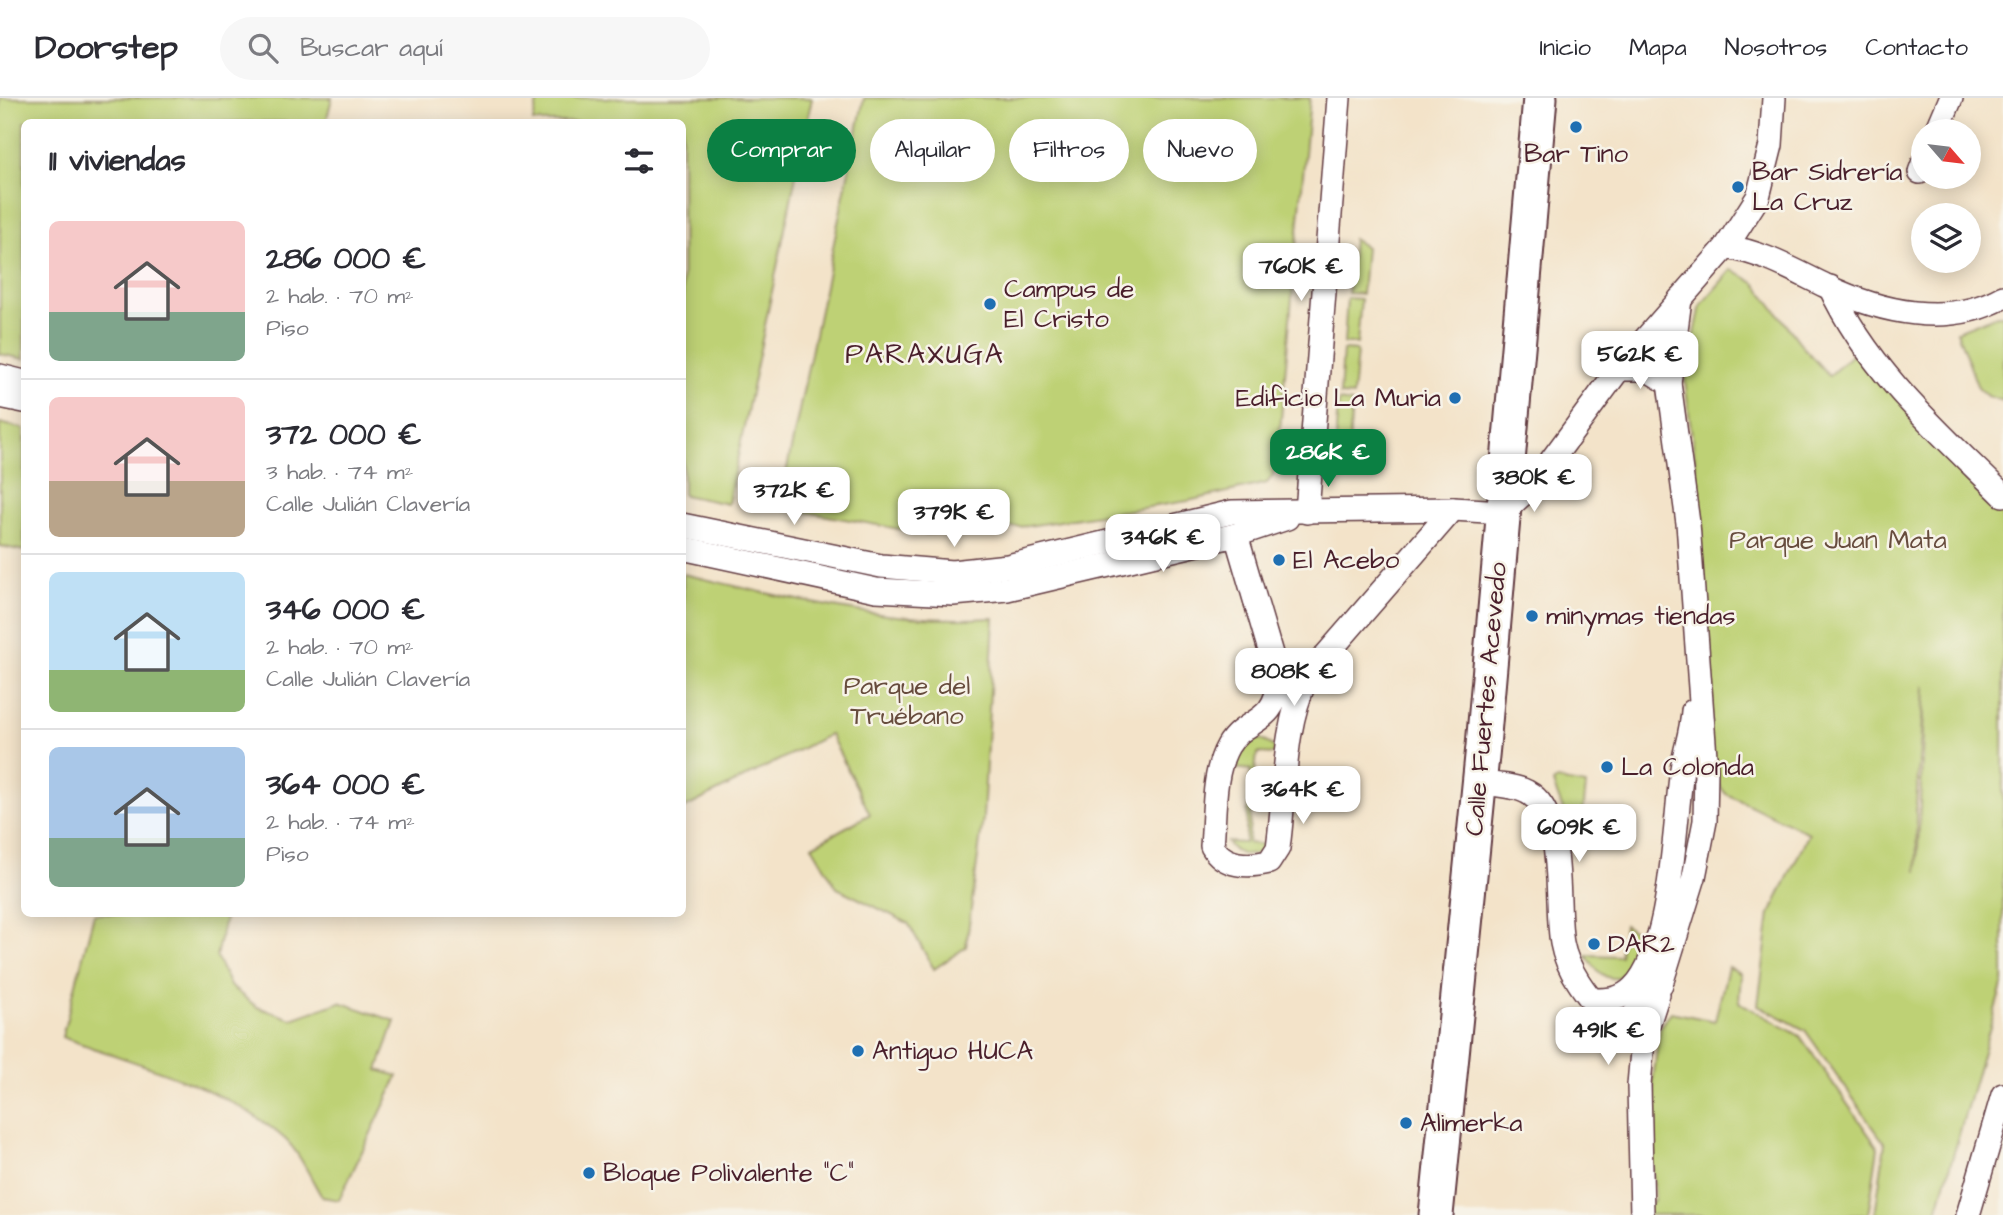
<!DOCTYPE html>
<html lang="es">
<head>
<meta charset="utf-8">
<style>
	:root { --surface:#fff; --page:#f7f7f7; --text:#2b2b33; --muted:#7c7c81; --line:#e1e1e2; --accent:#0b8043 }
	body { margin:0; font-family:"Architects Daughter",sans-serif; background:var(--page); color:var(--text); height:100vh; display:flex; flex-direction:column; font-size:26px; white-space:nowrap }
	* { box-sizing:border-box; margin:0 }
	p { font-size:23px; color:var(--muted) }
	.icon { flex:none; width:38px; height:38px; fill:none; stroke:currentColor; stroke-width:2; stroke-linecap:round; stroke-linejoin:round }
	.map { position:relative; flex:1; overflow:hidden }
	.drawer { position:absolute; left:21px; top:21px; width:665px; height:798px; display:flex; flex-direction:column; background:var(--surface); border-radius:10px; box-shadow:0 4px 18px #0003 }
	.drawer>* { flex:none }
	.hud { position:absolute; left:707px; top:21px; width:665px; height:63px; display:flex; gap:14px }
	.needle { width:46px; rotate:118deg }
	.tools { position:absolute; left:1911px; top:21px; display:grid; gap:14px }
	.tools a { display:grid; place-items:center; width:70px; height:70px; border-radius:50%; background:var(--surface); box-shadow:0 4px 18px #0003; font-size:35px }
	.price { position:absolute; translate:-50% -60px; padding:0 16px; border-radius:14px; background:#fff; color:#222; font-size:23px; line-height:46px; filter:drop-shadow(0 2px 4px #0008) }
	.price::after { content:''; position:absolute; left:50%; top:42px; width:21px; height:16px; margin-left:-10px; background:inherit; clip-path:polygon(0 0,100% 0,50% 100%) }
	.price.active { background:var(--accent); color:#fff }
	ul { padding:0; list-style:none }
	li { display:flex; align-items:center; gap:21px; height:175px; padding:0 28px }
	li+li { border-top:2px solid var(--line) }
	li span { display:grid; place-items:center; flex:none; width:196px; height:140px; border-radius:10px; color:#555 }
	li>.icon { margin-inline-start:auto }
	span .icon { width:84px; height:84px; fill:#fffc; stroke-width:1 }
	li b { font-size:30px }
	h2 { display:flex; justify-content:space-between; align-items:center; height:84px; padding:0 28px; font-size:30px }
	.pill { padding:0 24px; border-radius:32px; background:var(--surface); box-shadow:0 4px 18px #0003; font-size:24px; line-height:63px }
	.pill.active { background:var(--accent); color:#fff }
	header { display:flex; align-items:center; gap:42px; box-sizing:border-box; height:98px; padding:0 35px; background:var(--surface); border-bottom:2px solid var(--line) }
	header strong { font-size:33px }
	nav { display:flex; gap:38px; margin-inline-start:auto; font-size:24px }
	.search { width:490px; height:63px; background:var(--page); display:flex; align-items:center; gap:18px; box-sizing:border-box; padding:0 24px; border-radius:38px; color:var(--muted); font-size:26px }
	.map>svg:first-child { display:block }
</style>
</head>
<body>
<header>
<strong>Doorstep</strong>
<div class="search"><svg class="icon" aria-label="search" viewBox="0 0 24 24"><circle cx="10" cy="10" r="6"/><path d="M15 15l6 6"/></svg>Buscar aquí</div>
<nav><a>Inicio</a><a>Mapa</a><a>Nosotros</a><a>Contacto</a></nav>
</header>
<div class="map">
<svg width="2003" height="1117" viewBox="0 0 2003 1117">
	<rect width="100%" height="100%" fill="#f7f3e8"/>
	<filter id="ink" filterUnits="userSpaceOnUse"><feTurbulence type="fractalNoise" baseFrequency=".0143" numOctaves="2"/><feDisplacementMap in="SourceGraphic" scale="14" xChannelSelector="R" yChannelSelector="G"/><feConvolveMatrix kernelMatrix="1 2 1 2 8 2 1 2 1" color-interpolation-filters="sRGB"/></filter>
	<filter id="wash" filterUnits="userSpaceOnUse"><feTurbulence type="fractalNoise" baseFrequency=".00686" numOctaves="4" result="noise"/><feDisplacementMap in="SourceGraphic" scale="28" xChannelSelector="R" yChannelSelector="G"/><feGaussianBlur stdDeviation="1.57" result="paint"/><feColorMatrix in="noise" values="0 0 0 0 0 0 0 0 0 0 0 0 0 0 0 0 0 1.4 0 .05"/><feComposite in="paint" operator="in"/></filter>
	<g filter="url(#wash)">
		<rect width="100%" height="100%" fill="#f3e3c9"/>
		<!-- green -->
		<g fill="#bed174" stroke="#847850" stroke-width="2" fill-rule="evenodd">
			<path d="M0,0H332L326,24H24V261L0,256Z"/>
			<path d="M538,0H812L728,406L683,397L682,24H533Z"/>
			<path d="M864,0H1310L1278,354L1273,377L1267,385L1188,403L1028,428L926,436L779,409Z"/>
			<path d="M1353,141L1366,149L1362,196L1348,195Z"/>
			<path d="M1732,171L1756,186L1804,250L1829,278L1856,253L2003,407V884L1936,1117H1875L1885,1046L1805,932L1758,907L1770,816L1809,735L1726,696L1706,672L1696,370L1685,283L1701,207ZM1924,589L1925,590L1917,774L1916,708Z"/>
			<path d="M1347,200L1361,201L1357,246H1344Z"/>
			<path d="M1998,217H2003V303L1987,298L1978,290L1957,233Z"/>
			<path d="M1343,252L1357,253L1353,298L1340,297Z"/>
			<path d="M1339,303L1352,305L1348,364C1330,352 1337,322 1339,303Z"/>
			<path d="M0,325L24,331V453L0,448Z"/>
			<path d="M683,476C789,500 883,527 994,520L983,720L966,849L934,871L908,825L837,790L812,748L870,716L830,636L683,711Z"/>
			<path d="M1260,641L1273,648L1276,656L1257,655L1248,745L1266,747L1262,754C1248,760 1235,757 1227,744L1245,745L1251,672L1232,670C1239,655 1243,643 1260,641Z"/>
			<path d="M1557,682L1586,687L1581,735L1571,733L1553,685Z"/>
			<path d="M94,816H226L216,858L230,888L257,909L292,921L340,904L395,923L378,972L398,978L339,1102L322,1099C311,1081 300,1055 285,1041C225,987 135,966 62,939Z"/>
			<path d="M1624,827L1642,838C1631,874 1614,902 1586,857L1620,858Z"/>
			<path d="M1728,869L1741,876L1739,904L1800,938L1878,1050L1868,1117H1639L1655,1101L1649,1023L1655,1000L1653,982L1660,930L1671,914L1715,923Z"/>
		</g>
	</g>
	<g filter="url(#ink)">
		<g fill="none" stroke-linecap="round" stroke-linejoin="round">
			<defs>
				<g id="minor">
					<path d="M1937,33L1951,0"/>
					<path d="M1920,74L1923,66"/>
					<path d="M1726,149L1758,99L1771,47L1774,0"/>
					<path d="M1830,189C1869,273 1938,333 2003,397"/>
					<path d="M1619,271H1646L1669,285"/>
					<path d="M0,278L24,284"/>
					<path d="M0,298L24,303"/>
					<path d="M1307,414L1339,0"/>
					<path d="M682,427L881,468L952,474L1008,468L1232,414L1453,411L1503,414L1534,386L1619,271L1726,149C1762,154 1793,172 1826,188C1880,214 1948,230 2003,199"/>
					<path d="M1236,437L1279,583C1275,628 1245,619 1228,648C1212,676 1215,717 1212,748C1224,769 1248,769 1269,764L1278,750C1286,692 1282,632 1307,579L1453,411"/>
					<path d="M682,450L876,492L953,496L1007,491L1236,437L1287,420"/>
					<path d="M1480,685C1494,687 1514,687 1527,694C1567,714 1555,808 1562,845C1568,879 1597,908 1618,935L1661,886L1694,779L1705,723L1706,672L1688,425L1669,285L1680,201"/>
					<path d="M1593,902C1609,902 1621,902 1633,890C1672,851 1674,727 1682,671C1685,651 1692,633 1693,613"/>
					<path d="M1642,1117L1639,987L1643,942L1658,896"/>
					<path d="M1968,1117L2003,997"/>
				</g>
				<path id="highway" d="M1436,1117L1483,648L1540,0"/>
			</defs>
			<!-- minor casing -->
			<use href="#minor" stroke="#633c43" stroke-width="26"/>
			<!-- highway casing -->
			<use href="#highway" stroke="#633c43" stroke-width="37"/>
			<!-- minor -->
			<use href="#minor" stroke="#fff" stroke-width="23"/>
			<!-- highway -->
			<use href="#highway" stroke="#fff" stroke-width="33"/>
		</g>
	</g>
	<!-- markers -->
	<g fill="#1f6fb2" stroke="#f7f3e8" stroke-width="2.5">
		<circle cx="1576" cy="29" r="7"/>
		<circle cx="1738" cy="89" r="7"/>
		<circle cx="990" cy="206" r="7"/>
		<circle cx="1455" cy="300" r="7"/>
		<circle cx="1279" cy="462" r="7"/>
		<circle cx="1532" cy="518" r="7"/>
		<circle cx="1607" cy="669" r="7"/>
		<circle cx="1594" cy="846" r="7"/>
		<circle cx="858" cy="953" r="7"/>
		<circle cx="1406" cy="1025" r="7"/>
		<circle cx="589" cy="1075" r="7"/>
	</g>
	<g text-anchor="middle" dominant-baseline="central" stroke-width="5" stroke-linejoin="round" paint-order="stroke">
		<!-- poi labels -->
		<g font-size="26" fill="#4a1f2b" stroke="#f7f3e8" text-anchor="start">
			<text x="1576" y="56" text-anchor="middle">Bar Tino</text>
			<text x="1752" y="74">Bar Sidrería<tspan x="1752" dy="30">La Cruz</tspan></text>
			<text x="1004" y="191">Campus de<tspan x="1004" dy="30">El Cristo</tspan></text>
			<text x="1441" y="300" text-anchor="end">Edificio La Muria</text>
			<text x="1293" y="462">El Acebo</text>
			<text x="1546" y="518">minymas tiendas</text>
			<text x="1621" y="669">La Colonda</text>
			<text x="1608" y="846">DAR2</text>
			<text x="872" y="953">Antiguo HUCA</text>
			<text x="1420" y="1025">Alimerka</text>
			<text x="603" y="1075">Bloque Polivalente "C"</text>
		</g>
		<!-- park labels -->
		<g font-size="26" fill="#674c3d" stroke="#f7f3e8">
			<text x="1838" y="442">Parque Juan Mata</text>
			<text x="907" y="588">Parque del<tspan x="907" dy="30">Truébano</tspan></text>
		</g>
		<!-- street labels -->
		<g font-size="26" fill="#4a1f2b" stroke="#f7f3e8">
			<text transform="translate(1486 601) rotate(-85)">Calle Fuertes Acevedo</text>
		</g>
		<!-- neighbourhood labels -->
		<g font-size="28" letter-spacing="2" fill="#4a1f2b" stroke="#f7f3e8">
			<text x="925" y="256">PARAXUGA</text>
		</g>
	</g>
</svg>
<div class="tools">
<a><svg class="needle" viewBox="-14 -14 28 28"><path d="M0-13l5 13h-10z" fill="#e53935"/><path d="M0 13l5-13h-10z" fill="#7c7c81"/></svg></a>
<a><svg class="icon" aria-label="layers" viewBox="0 0 24 24"><path d="M12 4l9 5-9 5-9-5zM3 14l9 5 9-5"/></svg></a>
</div>
<b class="price" style="left:1301px;top:205px">760K €</b>
<b class="price" style="left:1640px;top:293px">562K €</b>
<b class="price active" style="left:1328px;top:391px">286K €</b>
<b class="price" style="left:1534px;top:416px">380K €</b>
<b class="price" style="left:794px;top:429px">372K €</b>
<b class="price" style="left:954px;top:451px">379K €</b>
<b class="price" style="left:1163px;top:476px">346K €</b>
<b class="price" style="left:1294px;top:610px">808K €</b>
<b class="price" style="left:1303px;top:728px">364K €</b>
<b class="price" style="left:1579px;top:766px">609K €</b>
<b class="price" style="left:1608px;top:969px">491K €</b>
<div class="hud">
<a class="pill active">Comprar</a>
<a class="pill">Alquilar</a>
<a class="pill">Filtros</a>
<a class="pill">Nuevo</a>
</div>
<section class="drawer">
<h2>11 viviendas<svg class="icon" aria-label="filters" viewBox="0 0 24 24"><path d="M4 7h16M4 17h16"/><circle cx="9" cy="7" r="2"/><circle cx="15" cy="17" r="2"/></svg></h2>
<ul>
<li><span style="background:linear-gradient(#f6c9c9 65%,#7fa58c 0)"><svg class="icon" aria-label="home" viewBox="0 0 24 24"><path d="M3 11l9-7 9 7M6 9v11h12V9"/></svg></span><div><b>286 000 €</b><p>2 hab. · 70 m²</p><p>Piso</p></div></li>
<li><span style="background:linear-gradient(#f6c9c9 60%,#b9a48a 0)"><svg class="icon" aria-label="home" viewBox="0 0 24 24"><path d="M3 11l9-7 9 7M6 9v11h12V9"/></svg></span><div><b>372 000 €</b><p>3 hab. · 74 m²</p><p>Calle Julián Clavería</p></div></li>
<li><span style="background:linear-gradient(#bfe0f5 70%,#8fb573 0)"><svg class="icon" aria-label="home" viewBox="0 0 24 24"><path d="M3 11l9-7 9 7M6 9v11h12V9"/></svg></span><div><b>346 000 €</b><p>2 hab. · 70 m²</p><p>Calle Julián Clavería</p></div></li>
<li><span style="background:linear-gradient(#a9c7e8 65%,#7fa58c 0)"><svg class="icon" aria-label="home" viewBox="0 0 24 24"><path d="M3 11l9-7 9 7M6 9v11h12V9"/></svg></span><div><b>364 000 €</b><p>2 hab. · 74 m²</p><p>Piso</p></div></li>
</ul>
</section>
</div>
</body>
</html>
